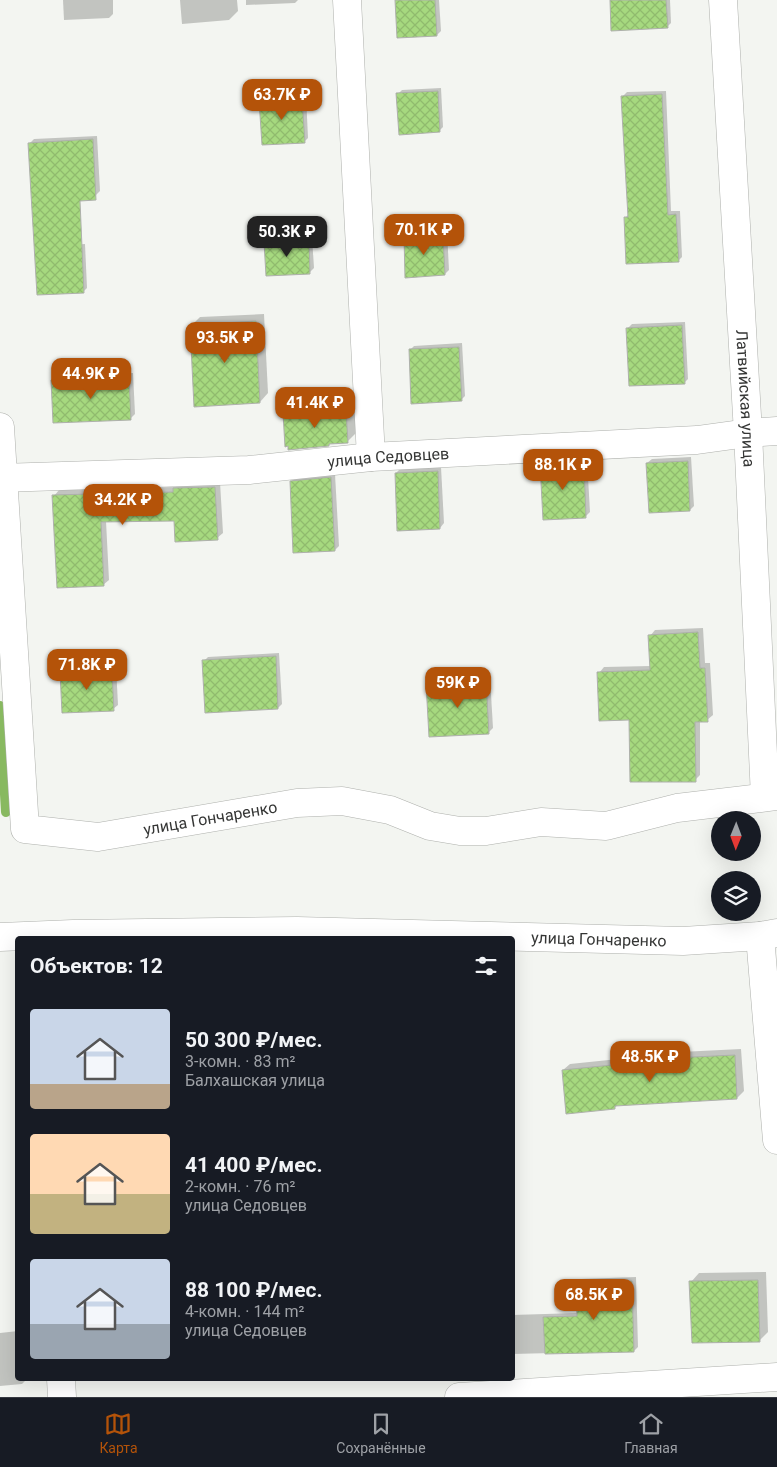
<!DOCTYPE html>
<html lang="ru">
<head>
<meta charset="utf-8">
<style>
	:root { --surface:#171b24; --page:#20242c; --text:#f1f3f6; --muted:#9ea1a6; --line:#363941; --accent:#b45309 }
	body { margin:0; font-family:Roboto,sans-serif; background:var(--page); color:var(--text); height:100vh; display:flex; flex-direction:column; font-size:19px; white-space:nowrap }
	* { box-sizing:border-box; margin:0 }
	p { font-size:16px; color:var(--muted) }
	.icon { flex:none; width:28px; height:28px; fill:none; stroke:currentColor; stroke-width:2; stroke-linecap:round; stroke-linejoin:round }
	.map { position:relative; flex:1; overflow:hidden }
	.sheet { position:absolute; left:15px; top:936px; width:500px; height:445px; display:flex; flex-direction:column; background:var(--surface); border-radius:5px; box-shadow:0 5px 20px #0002 }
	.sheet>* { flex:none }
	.needle { width:32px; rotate:181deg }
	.buttons { position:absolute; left:711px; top:811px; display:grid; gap:10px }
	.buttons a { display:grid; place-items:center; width:50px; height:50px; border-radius:50%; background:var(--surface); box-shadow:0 5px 20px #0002; font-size:25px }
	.price { position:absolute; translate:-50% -42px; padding:0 11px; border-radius:10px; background:var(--accent); color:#fff; font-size:16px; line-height:32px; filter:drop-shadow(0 1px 2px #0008) }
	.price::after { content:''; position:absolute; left:50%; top:30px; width:15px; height:11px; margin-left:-8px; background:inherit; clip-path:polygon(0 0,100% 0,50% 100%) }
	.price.active { background:#222; color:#fff }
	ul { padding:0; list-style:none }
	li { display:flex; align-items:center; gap:15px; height:125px; padding:0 15px }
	li span { display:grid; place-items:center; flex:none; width:140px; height:100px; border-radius:5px; color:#555 }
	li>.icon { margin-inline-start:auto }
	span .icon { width:60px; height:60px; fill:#fffc; stroke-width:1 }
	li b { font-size:21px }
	h2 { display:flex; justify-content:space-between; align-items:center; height:60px; padding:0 15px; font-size:21px }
	.dock { display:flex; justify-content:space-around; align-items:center; height:70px; border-top:1px solid var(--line); background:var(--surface); font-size:14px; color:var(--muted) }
	.dock a { display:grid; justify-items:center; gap:2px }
	.dock .active { color:var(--accent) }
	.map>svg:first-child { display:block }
</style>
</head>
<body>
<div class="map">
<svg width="777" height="1397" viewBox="0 0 777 1397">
	<defs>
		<pattern id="building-cross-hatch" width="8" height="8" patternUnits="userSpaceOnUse" patternTransform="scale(1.25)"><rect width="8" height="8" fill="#a6d97f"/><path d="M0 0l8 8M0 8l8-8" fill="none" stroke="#90bb6e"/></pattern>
	</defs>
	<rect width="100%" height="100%" fill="#f3f5f1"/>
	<!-- shadow -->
	<g fill="#0003">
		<path d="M63,0H113V14L109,18L64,20Z"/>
		<path d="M180,0H237L238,11L229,20L182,24Z"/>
		<path d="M246,0H298L295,3L246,5Z"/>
		<path d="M396,0H439L441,31L437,35Z"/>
		<path d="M611,0H670L671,23L667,27Z"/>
		<path d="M441,88L443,127L439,131L398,94L402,90Z"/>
		<path d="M666,91L671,211H680L682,257L678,261L625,218L629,214L623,96L627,92Z"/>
		<path d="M306,95L308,138L304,142L261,100L265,96Z"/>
		<path d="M97,136L100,191L96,195L30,143L34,139Z"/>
		<path d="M447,231L449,270L445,274L405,237L409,233Z"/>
		<path d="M312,237L314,268L310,272L265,243L269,239Z"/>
		<path d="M85,244L87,288L83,292L40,247Z"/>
		<path d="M264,314L268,393L260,402L192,325L200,317Z"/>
		<path d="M685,322L688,379L684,383L628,328L632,324Z"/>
		<path d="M462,343L465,396L461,400L410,350L414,346Z"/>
		<path d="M133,373L135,414L131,418L52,381L56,377Z"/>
		<path d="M354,401L356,433L348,441L331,443L329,445L284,413L292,405Z"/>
		<path d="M691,457L694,506L690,510L647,463L652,459Z"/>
		<path d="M587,459L590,512L586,516L541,465L545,461Z"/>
		<path d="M441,467L444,523L440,528L396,473L400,469Z"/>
		<path d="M335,474L339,546L335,550L291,482L295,478Z"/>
		<path d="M220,482L223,533L217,538L176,520L106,521L109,580L103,585L54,496L59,490L175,487L180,483Z"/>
		<path d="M703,628L705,663H710L713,715L707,720L700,721V775L695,780L631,719L599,673L604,667L651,666L650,636L655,630Z"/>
		<path d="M279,653L282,704L278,708L204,661L208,657Z"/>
		<path d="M116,666L118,705L113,709L61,673L65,669Z"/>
		<path d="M490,677L493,728L489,732L428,684L432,680Z"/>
		<path d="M741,1049L744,1091L737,1098L618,1105L614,1108L563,1070L570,1064L657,1055L660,1053Z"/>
		<path d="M766,1272L768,1332L760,1340L691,1282L699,1273Z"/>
		<path d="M636,1277L638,1347L634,1351L512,1354V1315L578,1313L577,1283L581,1279Z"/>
		<path d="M18,1331V1379H26V1380L22,1384L0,1386V1333Z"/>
	</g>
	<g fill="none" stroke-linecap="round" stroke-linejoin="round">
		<!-- stream -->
		<path stroke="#88b960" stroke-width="10" d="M0,706L6,812"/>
	</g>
	<!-- building -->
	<g fill="url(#building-cross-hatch)" stroke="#aeb0ac">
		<path d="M395,0H435L437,36L397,38Z"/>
		<path d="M610,0H666L668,28L611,31Z"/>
		<path d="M438,91L440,132L399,135L396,93Z"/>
		<path d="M662,94L668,215L676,214L679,262L626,264L624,217H628L621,96Z"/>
		<path d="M302,98L305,143L262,145L259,100Z"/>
		<path d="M93,139L96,200L80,201L84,293L37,295L28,143Z"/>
		<path d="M443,234L445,275L405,278L404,236Z"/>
		<path d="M309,240L310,274L266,276L264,242Z"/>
		<path d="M256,321L260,403L194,407L190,325Z"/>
		<path d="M682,325L685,384L629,386L626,328Z"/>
		<path d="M459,347L462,401L411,404L409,349Z"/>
		<path d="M129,376L131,420L53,423L51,380Z"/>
		<path d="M346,409L348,443L329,444V446L288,450V446L285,447L283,413Z"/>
		<path d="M688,461L690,511L649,513L646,463Z"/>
		<path d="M584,462L586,518L543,520L540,464Z"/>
		<path d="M438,471L440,529L397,531L395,473Z"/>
		<path d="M331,477L335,551L293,553L290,481Z"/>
		<path d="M215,487L218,540L175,542L174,521L101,522L104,586L57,588L52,495L173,492V488Z"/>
		<path d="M698,632L700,668H705L708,722H695L696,782H630L629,720L599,721L597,672L650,670L648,635Z"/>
		<path d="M276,656L278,709L205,713L202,660Z"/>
		<path d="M112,670L114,711L62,713L60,672Z"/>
		<path d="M486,680L489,734L429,737L426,683Z"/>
		<path d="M735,1055L737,1099L615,1106V1109L566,1114L562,1070L652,1061L651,1059Z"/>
		<path d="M758,1280L760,1342L692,1343L689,1281Z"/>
		<path d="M632,1281L634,1352L545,1354L543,1317L577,1316L576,1282Z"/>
	</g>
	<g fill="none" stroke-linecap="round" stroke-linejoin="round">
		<defs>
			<g id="minor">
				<path d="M347,0L371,457"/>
				<path id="s1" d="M723,0L748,433L765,797"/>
				<path id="s2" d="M0,427L25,829L98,837L297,803L342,801L390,810L430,826L460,831H486L541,822L606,826L677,808L777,796"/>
				<path id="s3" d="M0,478L249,470L371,457L697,440L748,433L777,431"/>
				<path d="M760,936L777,1140"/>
				<path id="s4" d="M0,937L73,934L297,931L683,941L760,936L777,933"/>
				<path d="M61,1379L62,1397"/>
				<path d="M459,1397L777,1377"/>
			</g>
		</defs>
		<!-- minor casing -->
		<use href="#minor" stroke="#aeb0ac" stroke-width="29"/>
		<!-- minor -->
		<use href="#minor" stroke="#fff" stroke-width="28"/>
	</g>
	<g text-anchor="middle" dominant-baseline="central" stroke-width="4" stroke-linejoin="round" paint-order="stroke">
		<!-- street labels -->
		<g font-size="16" fill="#353635" stroke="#fff">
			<text stroke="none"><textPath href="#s1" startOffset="399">Латвийская улица</textPath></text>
			<text stroke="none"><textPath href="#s3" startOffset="389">улица Седовцев</textPath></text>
			<text stroke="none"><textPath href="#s2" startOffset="590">улица Гончаренко</textPath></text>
			<text stroke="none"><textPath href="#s4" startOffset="599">улица Гончаренко</textPath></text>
		</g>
	</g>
</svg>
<div class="buttons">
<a><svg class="needle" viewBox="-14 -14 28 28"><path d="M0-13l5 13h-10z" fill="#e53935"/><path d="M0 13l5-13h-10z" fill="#9ea1a6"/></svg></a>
<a><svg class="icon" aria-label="layers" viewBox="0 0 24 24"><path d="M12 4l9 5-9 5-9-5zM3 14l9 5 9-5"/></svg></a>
</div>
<b class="price" style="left:282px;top:121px">63.7K ₽</b>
<b class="price" style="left:424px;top:256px">70.1K ₽</b>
<b class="price active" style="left:287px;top:258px">50.3K ₽</b>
<b class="price" style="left:225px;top:364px">93.5K ₽</b>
<b class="price" style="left:91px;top:400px">44.9K ₽</b>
<b class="price" style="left:315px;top:429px">41.4K ₽</b>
<b class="price" style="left:563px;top:491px">88.1K ₽</b>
<b class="price" style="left:123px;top:526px">34.2K ₽</b>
<b class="price" style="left:87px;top:691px">71.8K ₽</b>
<b class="price" style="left:458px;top:709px">59K ₽</b>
<b class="price" style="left:650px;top:1083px">48.5K ₽</b>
<b class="price" style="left:594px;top:1321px">68.5K ₽</b>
<section class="sheet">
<h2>Объектов: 12<svg class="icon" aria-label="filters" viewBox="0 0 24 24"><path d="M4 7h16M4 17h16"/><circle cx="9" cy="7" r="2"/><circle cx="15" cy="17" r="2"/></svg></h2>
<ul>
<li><span style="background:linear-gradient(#c9d6e8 75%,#b9a48a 0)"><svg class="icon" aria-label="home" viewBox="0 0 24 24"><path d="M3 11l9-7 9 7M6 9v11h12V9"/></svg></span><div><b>50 300 ₽/мес.</b><p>3-комн. · 83 m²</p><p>Балхашская улица</p></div></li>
<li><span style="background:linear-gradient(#ffd9b3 60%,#c2b280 0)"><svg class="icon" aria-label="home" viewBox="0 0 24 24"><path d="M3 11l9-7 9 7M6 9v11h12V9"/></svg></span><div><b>41 400 ₽/мес.</b><p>2-комн. · 76 m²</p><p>улица Седовцев</p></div></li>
<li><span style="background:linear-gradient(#c9d6e8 65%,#9aa5b1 0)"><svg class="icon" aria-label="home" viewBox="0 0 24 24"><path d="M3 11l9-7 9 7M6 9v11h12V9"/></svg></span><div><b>88 100 ₽/мес.</b><p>4-комн. · 144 m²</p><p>улица Седовцев</p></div></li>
</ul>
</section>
</div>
<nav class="dock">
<a class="active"><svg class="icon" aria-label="map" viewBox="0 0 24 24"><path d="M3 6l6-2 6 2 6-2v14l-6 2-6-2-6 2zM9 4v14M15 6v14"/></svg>Карта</a>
<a><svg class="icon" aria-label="saved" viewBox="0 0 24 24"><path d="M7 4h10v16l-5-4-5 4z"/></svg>Сохранённые</a>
<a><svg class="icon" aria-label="home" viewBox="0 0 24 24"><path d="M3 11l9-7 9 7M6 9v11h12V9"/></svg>Главная</a>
</nav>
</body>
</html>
